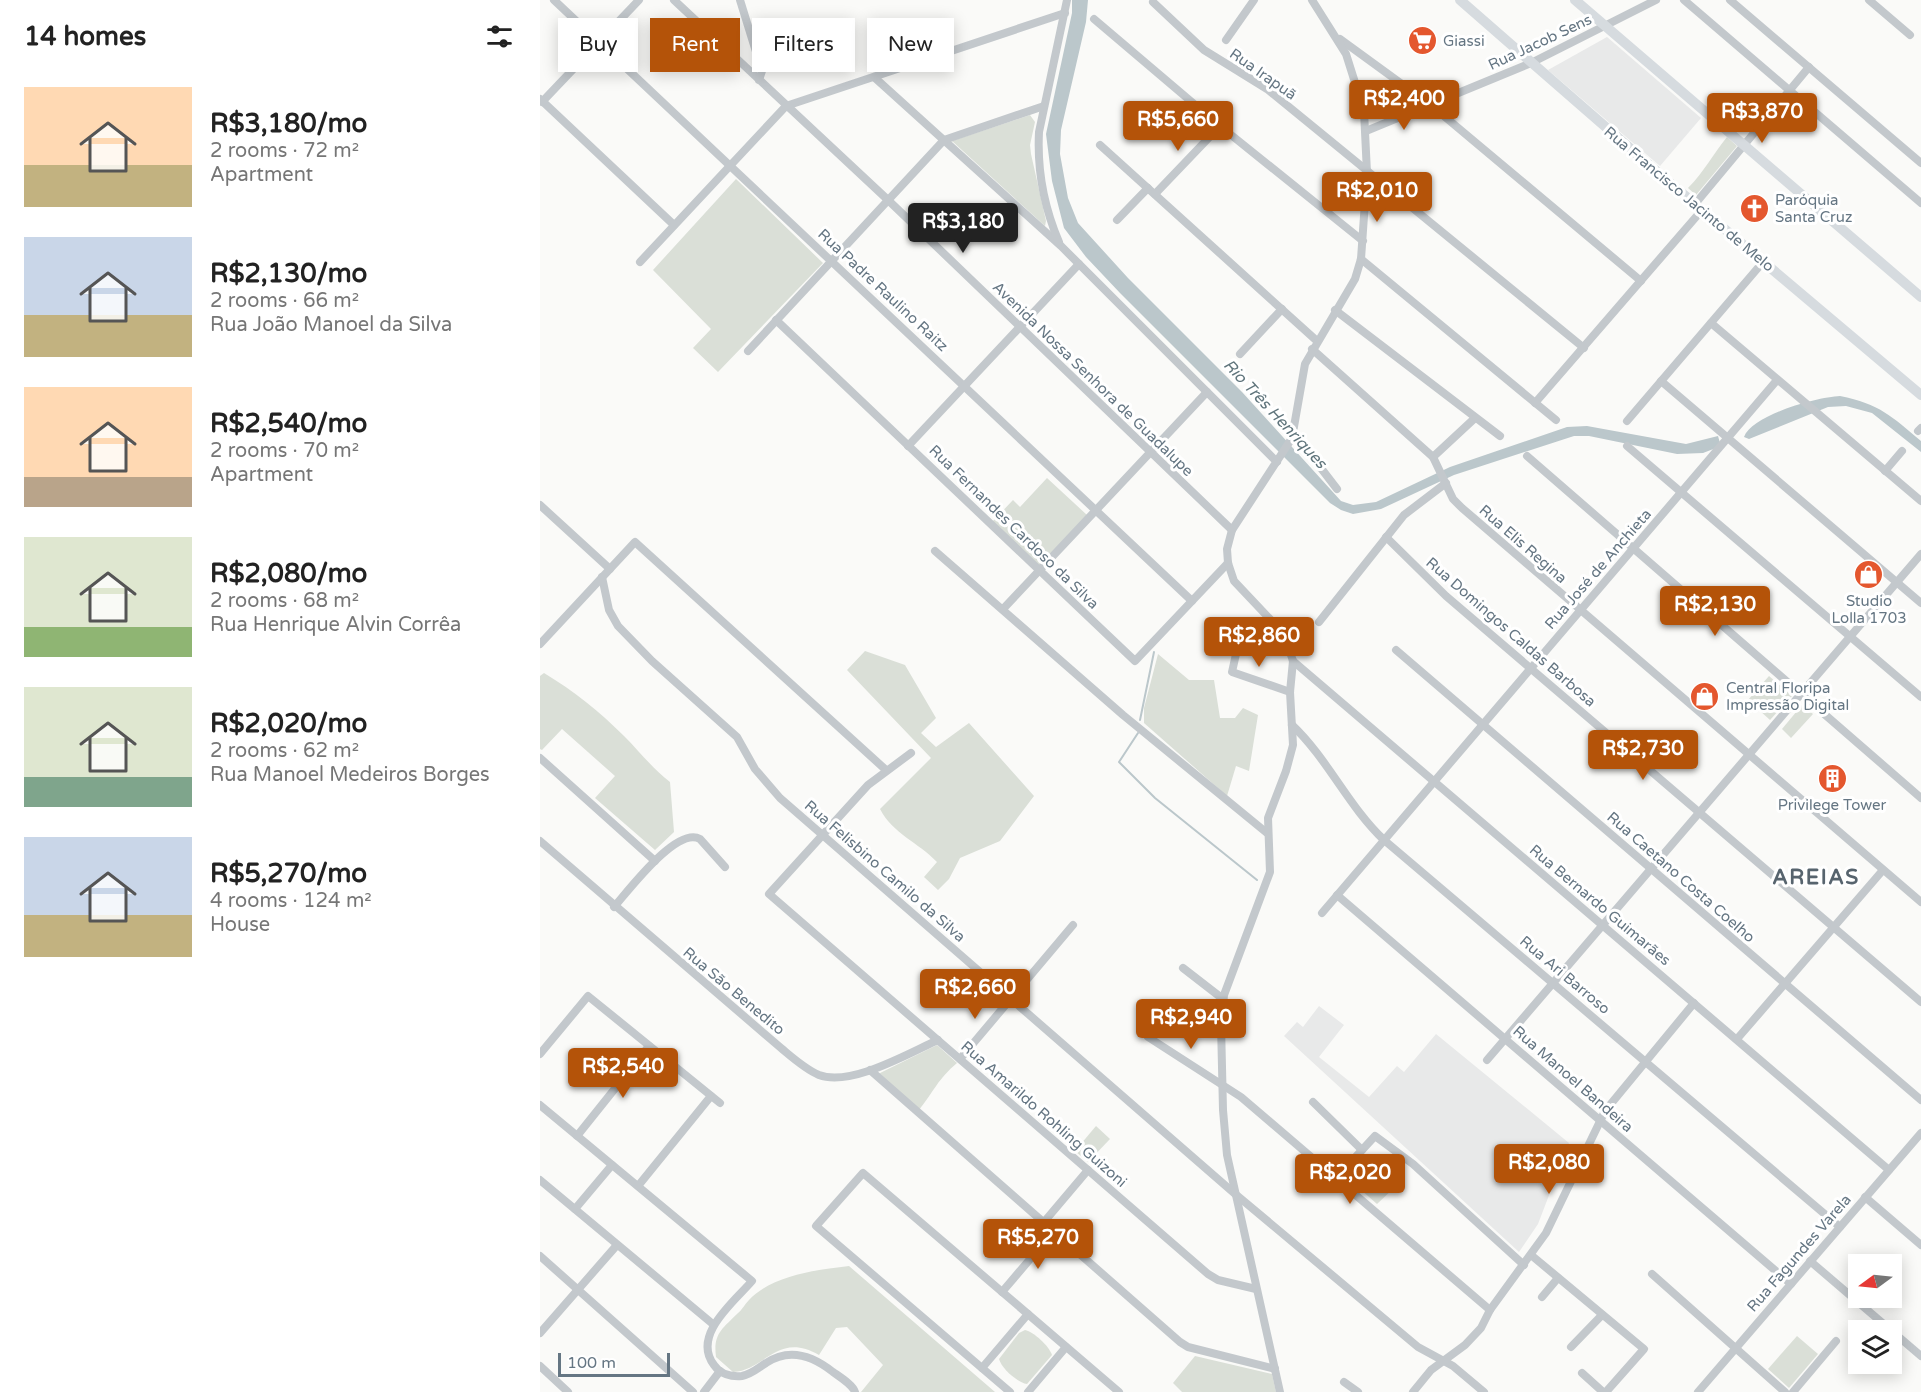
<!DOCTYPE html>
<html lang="en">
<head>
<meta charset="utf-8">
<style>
	:root { --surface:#fff; --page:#f2f2f2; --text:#222; --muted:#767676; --accent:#b45309 }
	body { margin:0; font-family:"Varela Round",sans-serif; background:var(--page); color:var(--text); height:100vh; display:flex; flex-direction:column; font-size:22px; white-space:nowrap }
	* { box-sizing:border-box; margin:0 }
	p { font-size:20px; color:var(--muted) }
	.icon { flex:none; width:33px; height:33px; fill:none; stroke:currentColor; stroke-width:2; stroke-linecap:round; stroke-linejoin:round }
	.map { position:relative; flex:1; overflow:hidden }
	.panel { display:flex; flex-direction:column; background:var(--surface); width:540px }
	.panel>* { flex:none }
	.banner { position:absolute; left:18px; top:18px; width:570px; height:54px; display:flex; gap:12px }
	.needle { width:39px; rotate:255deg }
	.tools { position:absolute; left:1308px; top:1254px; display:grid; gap:12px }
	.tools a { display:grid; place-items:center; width:54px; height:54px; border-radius:0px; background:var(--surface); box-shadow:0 3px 15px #0003; font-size:30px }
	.scale { position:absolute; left:18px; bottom:15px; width:112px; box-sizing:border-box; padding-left:6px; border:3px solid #657683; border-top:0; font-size:16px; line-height:21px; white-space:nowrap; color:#657683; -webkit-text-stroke:4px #fff; paint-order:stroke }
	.price { position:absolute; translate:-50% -51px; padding:0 14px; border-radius:6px; background:var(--accent); color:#fff; font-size:20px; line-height:39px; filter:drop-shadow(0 2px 3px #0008) }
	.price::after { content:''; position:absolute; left:50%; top:36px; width:18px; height:14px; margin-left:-9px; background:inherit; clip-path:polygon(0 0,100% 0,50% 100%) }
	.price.on { background:#222; color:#fff }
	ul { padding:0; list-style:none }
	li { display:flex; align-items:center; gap:18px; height:150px; padding:0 24px }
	li span { display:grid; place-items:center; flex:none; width:168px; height:120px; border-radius:0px; color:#555 }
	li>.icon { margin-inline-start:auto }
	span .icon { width:72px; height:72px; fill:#fffc; stroke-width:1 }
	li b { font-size:26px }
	h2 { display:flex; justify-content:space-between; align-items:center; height:72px; padding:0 24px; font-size:26px }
	.tag { padding:0 21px; border-radius:0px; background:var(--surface); box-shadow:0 3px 15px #0003; font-size:21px; line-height:54px }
	.tag.on { background:var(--accent); color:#fff }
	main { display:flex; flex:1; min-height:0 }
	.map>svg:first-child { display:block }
</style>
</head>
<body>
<main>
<section class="panel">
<h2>14 homes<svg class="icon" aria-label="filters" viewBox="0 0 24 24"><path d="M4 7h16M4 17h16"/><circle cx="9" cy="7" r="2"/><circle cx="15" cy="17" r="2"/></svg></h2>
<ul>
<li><span style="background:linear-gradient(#ffd9b3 65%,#c2b280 0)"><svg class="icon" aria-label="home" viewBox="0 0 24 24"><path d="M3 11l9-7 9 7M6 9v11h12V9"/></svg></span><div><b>R$3,180/mo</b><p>2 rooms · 72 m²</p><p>Apartment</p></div></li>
<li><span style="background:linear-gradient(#c9d6e8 65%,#c2b280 0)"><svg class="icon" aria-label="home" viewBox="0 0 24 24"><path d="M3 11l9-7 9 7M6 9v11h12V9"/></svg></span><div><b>R$2,130/mo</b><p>2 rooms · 66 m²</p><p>Rua João Manoel da Silva</p></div></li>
<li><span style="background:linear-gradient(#ffd9b3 75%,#b9a48a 0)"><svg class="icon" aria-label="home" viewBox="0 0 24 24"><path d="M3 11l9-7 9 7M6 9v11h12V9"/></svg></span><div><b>R$2,540/mo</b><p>2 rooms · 70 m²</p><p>Apartment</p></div></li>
<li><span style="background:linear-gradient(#dfe7d0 75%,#8fb573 0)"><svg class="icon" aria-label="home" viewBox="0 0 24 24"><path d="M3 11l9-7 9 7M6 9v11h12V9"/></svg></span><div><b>R$2,080/mo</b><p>2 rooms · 68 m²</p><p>Rua Henrique Alvin Corrêa</p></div></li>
<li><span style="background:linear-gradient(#dfe7d0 75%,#7fa58c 0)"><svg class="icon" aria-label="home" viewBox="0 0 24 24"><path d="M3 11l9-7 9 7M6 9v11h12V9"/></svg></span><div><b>R$2,020/mo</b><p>2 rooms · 62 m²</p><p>Rua Manoel Medeiros Borges</p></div></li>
<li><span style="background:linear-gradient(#c9d6e8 65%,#c2b280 0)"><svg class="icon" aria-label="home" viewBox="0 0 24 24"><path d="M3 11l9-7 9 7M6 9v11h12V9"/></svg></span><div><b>R$5,270/mo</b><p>4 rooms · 124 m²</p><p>House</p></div></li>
</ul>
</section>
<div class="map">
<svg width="1381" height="1392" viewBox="0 0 1381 1392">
	<rect width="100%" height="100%" fill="#fafaf8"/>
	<!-- built -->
	<g fill="#e8e9e9">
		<path d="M1067,37L1161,118L1120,166L1008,70Z"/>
		<path d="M779,1006L804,1025L779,1057L829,1097L857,1066L864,1072L896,1034L1029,1143L998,1224L979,1252L744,1036L757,1022L763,1027Z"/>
	</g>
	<!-- green -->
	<g fill="#dadfd7">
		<path d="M490,115L495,122L490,145L491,154L506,221L505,226L412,141Z"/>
		<path d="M1187,137L1197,146L1156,195L1148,188C1164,172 1173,154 1187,137Z"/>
		<path d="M196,179L283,263L178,372L153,348L171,329L113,270Z"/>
		<path d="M507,478L547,515L499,566L452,522L473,500L480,507Z"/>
		<path d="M325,651L365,665L396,718L381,733L396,747L429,723L494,796L460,841L420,858L409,879L398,890L384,877L397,862C378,842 353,834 340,809L391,758L307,670Z"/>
		<path d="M618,654L649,680H674L680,718H695L703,708L718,715L709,771L696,766L687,796L604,723V708Z"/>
		<path d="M4,673C34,691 60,712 84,736C100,752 112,768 130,782L134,832L115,850L55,798L75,776L22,729L2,750L0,749V676Z"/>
		<path d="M1229,676L1252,696L1230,720L1208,700Z"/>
		<path d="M1262,705L1273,714L1251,738L1242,729Z"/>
		<path d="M397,1045L417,1063C398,1079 394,1091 379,1110L338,1074Z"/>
		<path d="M556,1126L570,1139L548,1162L535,1151Z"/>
		<path d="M822,1155L855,1187L837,1204L803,1174Z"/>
		<path d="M309,1266L455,1392H321L343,1365L307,1327L296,1328L279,1355C237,1331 225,1371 193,1372L176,1357C173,1334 182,1329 197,1314C202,1310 205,1304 209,1300C233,1275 276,1270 309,1266Z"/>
		<path d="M485,1330C494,1332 509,1346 512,1355L487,1384C477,1382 462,1369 459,1359L479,1333Z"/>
		<path d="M1257,1336L1278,1354L1249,1388L1228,1369Z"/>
		<path d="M655,1356L732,1374L736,1392H642L633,1383Z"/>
	</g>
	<!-- water -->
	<g fill="#bbc7cb">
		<path d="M532,0H548L546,22L521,130L520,154L528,198L538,223L588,278L702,392L801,501L813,505L836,502L910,467L1027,427L1047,426L1146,444L1178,436L1180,443L1176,448L1163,453L1137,454L1049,436H1034L914,475L841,509L813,514L801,510L790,503L580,293L546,257L524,228L512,181L506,134L532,13Z"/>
		<path d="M1300,396C1340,404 1351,416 1381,441V452L1332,413L1306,406L1288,407L1209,439L1204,437C1212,415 1277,397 1300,396Z"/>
	</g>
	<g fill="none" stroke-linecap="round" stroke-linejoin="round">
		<!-- stream -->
		<g stroke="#bbc7cb" stroke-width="2">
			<path d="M600,720L614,652"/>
			<path d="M598,733L579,762L615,798L717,880"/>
		</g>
		<!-- minor -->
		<g stroke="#c3c8cc" stroke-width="8">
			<path d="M14,0L652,601"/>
			<path d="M134,0L348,200L692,530"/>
			<path d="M200,0L222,71L219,80"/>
			<path d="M1144,0L1381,203"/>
			<path d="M1190,0L1381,163"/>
			<path d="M1329,0L1370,35"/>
			<path d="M613,2L664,50L727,89L1044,348"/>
			<path d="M554,19L680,126L823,241"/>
			<path d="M800,39L892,106L1101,281"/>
			<path d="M686,40L714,0"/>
			<path d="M334,77L521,246L737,462"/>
			<path d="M0,99L134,225"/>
			<path d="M2,102L99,0"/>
			<path d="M826,131L991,63L1116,0"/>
			<path d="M560,145L777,341"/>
			<path d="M615,194L680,126"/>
			<path d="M1155,204L1269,67"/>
			<path d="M577,220L608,188"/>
			<path d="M519,242C504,207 497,171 499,132L527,0"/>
			<path d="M821,259L1016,420"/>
			<path d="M100,262L246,106L525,13"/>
			<path d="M795,310L960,436"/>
			<path d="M236,320L595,661L688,563"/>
			<path d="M1171,323L1381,501"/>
			<path d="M772,349L893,457L913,499L922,508L1381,902"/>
			<path d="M208,351L404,140L504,106"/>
			<path d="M700,354L742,309"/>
			<path d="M1121,381L1381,603"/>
			<path d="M995,403L1162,210"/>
			<path d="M1087,421L1223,262"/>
			<path d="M1378,431L1381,428"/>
			<path d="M754,433L797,489"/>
			<path d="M368,446L539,264"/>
			<path d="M1087,446L1381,697"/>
			<path d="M987,456L1381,798"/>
			<path d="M893,457L935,418"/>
			<path d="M1345,471L1362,451"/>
			<path d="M0,505L70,569"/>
			<path d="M846,537L906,596L1381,1002"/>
			<path d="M395,551L583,715L727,833"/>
			<path d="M62,577L69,610L78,626L112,661L197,737L215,769L240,798L694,1193L878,1347L913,1366L944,1392"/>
			<path d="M464,608L667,392"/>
			<path d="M779,622L864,515L906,483"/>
			<path d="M700,636L692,672L750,692"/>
			<path d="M0,644L95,542L346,770"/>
			<path d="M856,650L1381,1100"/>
			<path d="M753,661L1349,1170"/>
			<path d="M752,725C788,759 808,806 844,840L1300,1227"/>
			<path d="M371,753L328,785L229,894L668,1274L678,1280L716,1289"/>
			<path d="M0,758L115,861"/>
			<path d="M0,841L241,1048C253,1058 265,1069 279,1075C311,1087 369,1053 398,1040"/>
			<path d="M797,895L1251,1284"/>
			<path d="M74,907C89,890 137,826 160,839L185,867"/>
			<path d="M782,913L1237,380"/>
			<path d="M643,968L683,999"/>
			<path d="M608,1037L701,1097L950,1310"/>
			<path d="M1197,1039L1343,870"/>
			<path d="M0,1054L48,996L180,1103"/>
			<path d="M420,1059L533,925"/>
			<path d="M947,1060L1381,554"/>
			<path d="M330,1070L640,1342L648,1347L735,1369"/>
			<path d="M773,1102L822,1150"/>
			<path d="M0,1105L212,1281C195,1301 151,1335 174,1365C180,1374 191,1377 202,1376C212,1374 218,1368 226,1363C250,1347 273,1356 293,1372C300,1377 313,1385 315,1392"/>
			<path d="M37,1136L109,1046"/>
			<path d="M797,1177L835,1136L873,1164L984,1265"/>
			<path d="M0,1180L174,1325"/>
			<path d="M98,1186L171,1096"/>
			<path d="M1325,1197L1381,1245"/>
			<path d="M35,1209L72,1165"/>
			<path d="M504,1222L548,1170"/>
			<path d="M991,1255L1104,1349L1066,1392"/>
			<path d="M0,1256L153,1392"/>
			<path d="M1270,1261L1381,1356"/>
			<path d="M1112,1274L1245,1392"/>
			<path d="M462,1292L514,1231"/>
			<path d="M1002,1297L1018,1278"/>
			<path d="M0,1333L77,1245"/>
			<path d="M1031,1347L1062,1315"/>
			<path d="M0,1366L28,1392"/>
			<path d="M442,1368L488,1314"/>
			<path d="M1042,1373L1063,1392"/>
			<path d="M804,1382L818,1392"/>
			<path d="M164,1392L180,1371"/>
			<path d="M470,1392L276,1226L323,1173L579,1392"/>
			<path d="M488,1392L526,1347"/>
			<path d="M740,1392L687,1155L683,1110L681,1024L684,995L730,872L728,818L746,771L753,745L750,692L753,661L744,634L694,581L688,563L687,549L692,530L752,438L765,364L815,279L821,259L827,173L824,111L806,54L772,0"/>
			<path d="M873,1392L891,1370L925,1345L941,1328L950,1310L1006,1233L1065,1111L1154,1003"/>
			<path d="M1158,1392L1381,1133"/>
			<path d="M1253,1392L1296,1341"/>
		</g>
		<!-- major -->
		<g stroke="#d6dbdf" stroke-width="10">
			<path d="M920,0L1130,183L1381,395"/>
			<path d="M1035,0L1381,297"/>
		</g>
	</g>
	<!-- icons -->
	<defs>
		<symbol id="supermarket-disc" viewBox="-11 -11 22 22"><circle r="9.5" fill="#e4572e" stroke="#fff"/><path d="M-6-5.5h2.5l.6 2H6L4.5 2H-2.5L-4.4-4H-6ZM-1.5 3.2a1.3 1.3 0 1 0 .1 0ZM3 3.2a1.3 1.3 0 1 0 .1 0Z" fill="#fff"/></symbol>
		<symbol id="church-disc" viewBox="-11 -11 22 22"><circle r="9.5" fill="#e4572e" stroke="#fff"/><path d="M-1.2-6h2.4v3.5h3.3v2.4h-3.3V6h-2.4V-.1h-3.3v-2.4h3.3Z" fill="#fff"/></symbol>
		<symbol id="shop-disc" viewBox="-11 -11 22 22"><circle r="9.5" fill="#e4572e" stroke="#fff"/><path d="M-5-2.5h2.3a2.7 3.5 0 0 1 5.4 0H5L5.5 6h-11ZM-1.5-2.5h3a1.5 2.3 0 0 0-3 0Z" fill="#fff"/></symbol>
		<symbol id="building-disc" viewBox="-11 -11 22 22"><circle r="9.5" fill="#e4572e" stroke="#fff"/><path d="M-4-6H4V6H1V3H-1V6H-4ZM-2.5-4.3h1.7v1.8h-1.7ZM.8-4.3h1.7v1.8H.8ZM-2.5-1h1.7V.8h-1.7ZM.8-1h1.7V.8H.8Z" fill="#fff"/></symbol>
	</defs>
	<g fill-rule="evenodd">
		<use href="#supermarket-disc" x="866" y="24" width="33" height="33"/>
		<use href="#church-disc" x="1198" y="192" width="33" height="33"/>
		<use href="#shop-disc" x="1312" y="558" width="33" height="33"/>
		<use href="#shop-disc" x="1148" y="680" width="33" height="33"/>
		<use href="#building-disc" x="1276" y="762" width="33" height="33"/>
	</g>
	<g text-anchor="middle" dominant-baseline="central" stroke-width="6" stroke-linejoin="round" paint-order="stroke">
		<!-- poi labels -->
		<g font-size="15" fill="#657683" stroke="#fff" text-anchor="start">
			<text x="903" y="41">Giassi</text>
			<text x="1235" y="200">Paróquia<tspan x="1235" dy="17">Santa Cruz</tspan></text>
			<text x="1329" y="601" text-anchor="middle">Studio<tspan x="1329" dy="17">Lolla 1703</tspan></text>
			<text x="1186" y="688">Central Floripa<tspan x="1186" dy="17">Impressão Digital</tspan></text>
			<text x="1292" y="805" text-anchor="middle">Privilege Tower</text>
		</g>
		<!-- street labels -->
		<g font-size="15" fill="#657683" stroke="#fff">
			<text transform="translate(1000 42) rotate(-25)">Rua Jacob Sens</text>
			<text transform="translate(723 74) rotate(35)">Rua Irapuã</text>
			<text transform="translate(1149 199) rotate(40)">Rua Francisco Jacinto de Melo</text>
			<text transform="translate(343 290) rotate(43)">Rua Padre Raulino Raitz</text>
			<text transform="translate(553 379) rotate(44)">Avenida Nossa Senhora de Guadalupe</text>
			<text transform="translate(474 527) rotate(44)">Rua Fernandes Cardoso da Silva</text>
			<text transform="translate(983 544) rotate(41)">Rua Elis Regina</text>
			<text transform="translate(1058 569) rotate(-49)">Rua José de Anchieta</text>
			<text transform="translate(971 632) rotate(41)">Rua Domingos Caldas Barbosa</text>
			<text transform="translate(345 871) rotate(41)">Rua Felisbino Camilo da Silva</text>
			<text transform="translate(1141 877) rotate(41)">Rua Caetano Costa Coelho</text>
			<text transform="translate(1060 905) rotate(40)">Rua Bernardo Guimarães</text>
			<text transform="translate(1025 975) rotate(40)">Rua Ari Barroso</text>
			<text transform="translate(194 991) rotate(40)">Rua São Benedito</text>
			<text transform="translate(1033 1079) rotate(41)">Rua Manoel Bandeira</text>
			<text transform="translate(504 1114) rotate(41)">Rua Amarildo Rohling Guizoni</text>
			<text transform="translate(1259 1253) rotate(-49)">Rua Fagundes Varela</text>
		</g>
		<!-- water labels -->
		<g font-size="16" font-style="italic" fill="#60757c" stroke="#fff">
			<text transform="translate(735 414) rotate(47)">Rio Três Henriques</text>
		</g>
		<!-- district labels -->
		<g font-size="21" font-weight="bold" letter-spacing="1.5" fill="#57646e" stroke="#fff">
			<text x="1276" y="877">AREIAS</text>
		</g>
	</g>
</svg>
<div class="tools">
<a><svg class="needle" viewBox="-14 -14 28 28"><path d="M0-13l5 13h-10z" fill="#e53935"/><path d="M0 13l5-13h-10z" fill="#767676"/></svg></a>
<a><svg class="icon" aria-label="layers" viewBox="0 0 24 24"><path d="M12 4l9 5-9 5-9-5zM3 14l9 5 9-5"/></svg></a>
</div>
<div class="scale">100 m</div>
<b class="price" style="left:864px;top:131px">R$2,400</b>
<b class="price" style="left:1222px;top:144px">R$3,870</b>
<b class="price" style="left:638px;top:152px">R$5,660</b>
<b class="price" style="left:837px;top:223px">R$2,010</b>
<b class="price on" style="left:423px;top:254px">R$3,180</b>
<b class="price" style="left:1175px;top:637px">R$2,130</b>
<b class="price" style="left:719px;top:668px">R$2,860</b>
<b class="price" style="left:1103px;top:781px">R$2,730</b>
<b class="price" style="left:435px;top:1020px">R$2,660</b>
<b class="price" style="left:651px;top:1050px">R$2,940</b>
<b class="price" style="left:83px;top:1099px">R$2,540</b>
<b class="price" style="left:1009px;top:1195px">R$2,080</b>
<b class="price" style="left:810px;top:1205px">R$2,020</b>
<b class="price" style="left:498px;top:1270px">R$5,270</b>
<div class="banner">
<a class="tag">Buy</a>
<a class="tag on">Rent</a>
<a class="tag">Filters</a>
<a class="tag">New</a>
</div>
</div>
</main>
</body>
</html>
